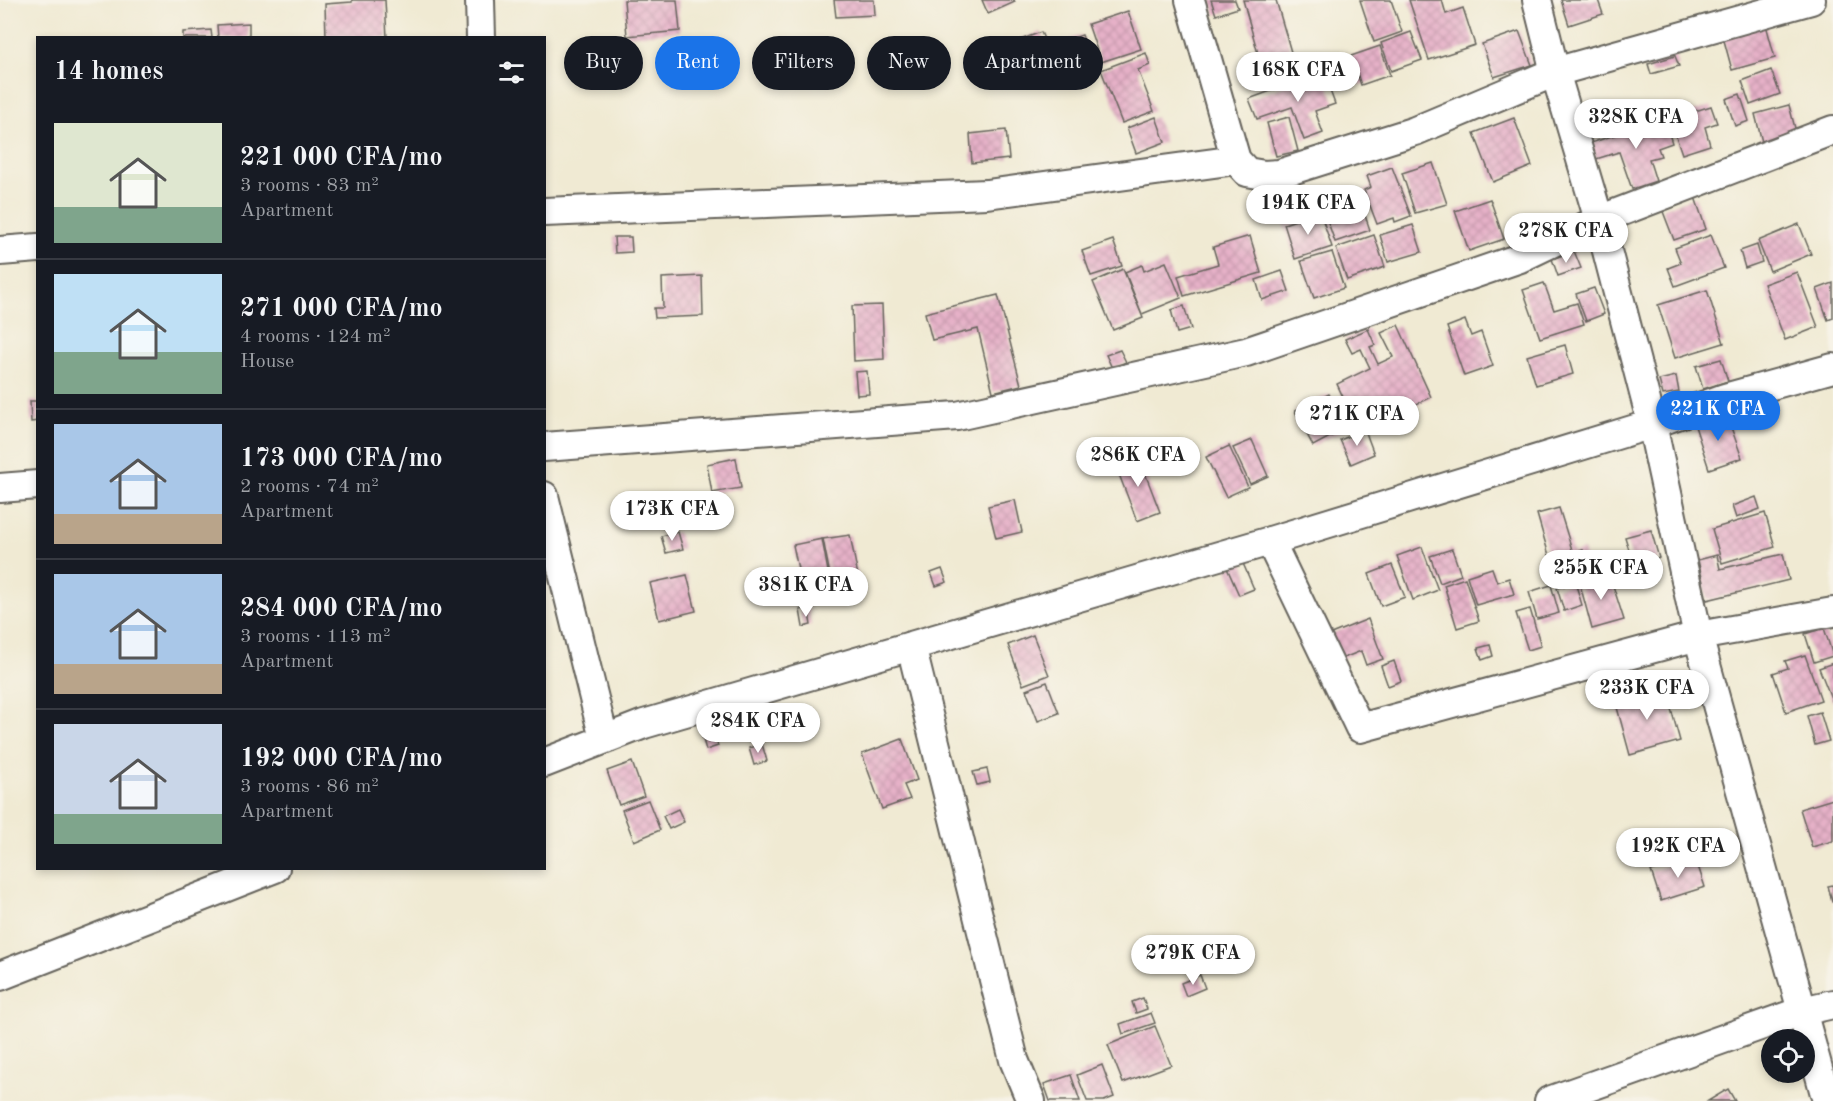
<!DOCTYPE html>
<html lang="en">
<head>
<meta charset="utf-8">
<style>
	:root { --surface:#171b24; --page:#20242c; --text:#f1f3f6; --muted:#9ea1a6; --line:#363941; --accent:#1a73e8 }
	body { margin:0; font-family:"Old Standard TT",serif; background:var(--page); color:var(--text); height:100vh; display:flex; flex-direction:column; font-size:22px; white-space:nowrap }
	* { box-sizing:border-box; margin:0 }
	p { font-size:20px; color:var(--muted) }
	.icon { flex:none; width:33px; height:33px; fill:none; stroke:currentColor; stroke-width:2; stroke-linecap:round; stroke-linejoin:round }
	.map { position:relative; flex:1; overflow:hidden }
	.sheet { position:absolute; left:36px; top:36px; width:510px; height:834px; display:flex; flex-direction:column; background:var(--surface); border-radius:0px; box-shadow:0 3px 9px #0003 }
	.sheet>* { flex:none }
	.hud { position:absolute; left:564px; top:36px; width:570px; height:54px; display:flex; gap:12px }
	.tools { position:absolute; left:1761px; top:1029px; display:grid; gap:12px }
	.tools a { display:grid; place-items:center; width:54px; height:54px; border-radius:50%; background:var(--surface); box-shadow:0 3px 9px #0003; font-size:30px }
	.price { position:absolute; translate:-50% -51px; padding:0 14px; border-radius:21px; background:#fff; color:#222; font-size:20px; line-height:39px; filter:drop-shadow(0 2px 3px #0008) }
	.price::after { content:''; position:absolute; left:50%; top:36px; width:18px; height:14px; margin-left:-9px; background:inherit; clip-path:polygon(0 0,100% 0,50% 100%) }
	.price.on { background:var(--accent); color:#fff }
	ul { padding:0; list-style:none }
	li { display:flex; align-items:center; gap:18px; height:150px; padding:0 18px }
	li+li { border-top:2px solid var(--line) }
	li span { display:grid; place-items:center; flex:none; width:168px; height:120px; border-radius:0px; color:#555 }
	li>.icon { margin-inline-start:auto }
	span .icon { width:72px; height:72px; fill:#fffc; stroke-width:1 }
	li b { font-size:26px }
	h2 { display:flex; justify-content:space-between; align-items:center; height:72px; padding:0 18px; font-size:26px }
	.pill { padding:0 21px; border-radius:27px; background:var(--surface); box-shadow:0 3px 9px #0003; font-size:21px; line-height:54px }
	.pill.on { background:var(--accent); color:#fff }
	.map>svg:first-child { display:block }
</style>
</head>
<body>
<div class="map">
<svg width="1833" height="1101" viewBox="0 0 1833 1101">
	<defs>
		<pattern id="building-cross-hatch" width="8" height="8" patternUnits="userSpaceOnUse" patternTransform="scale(1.5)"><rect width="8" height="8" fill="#e6b1c8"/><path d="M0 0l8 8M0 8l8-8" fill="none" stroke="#c598ab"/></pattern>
	</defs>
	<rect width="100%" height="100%" fill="#f7f3e8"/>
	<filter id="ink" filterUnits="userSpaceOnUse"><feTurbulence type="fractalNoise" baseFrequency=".0167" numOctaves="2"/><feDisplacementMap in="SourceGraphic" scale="12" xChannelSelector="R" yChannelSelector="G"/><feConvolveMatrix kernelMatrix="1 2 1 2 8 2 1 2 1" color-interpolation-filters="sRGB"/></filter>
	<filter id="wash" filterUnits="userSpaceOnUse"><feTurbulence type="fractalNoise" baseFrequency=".008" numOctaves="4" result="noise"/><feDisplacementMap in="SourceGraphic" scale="24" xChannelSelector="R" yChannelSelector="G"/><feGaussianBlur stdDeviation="1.35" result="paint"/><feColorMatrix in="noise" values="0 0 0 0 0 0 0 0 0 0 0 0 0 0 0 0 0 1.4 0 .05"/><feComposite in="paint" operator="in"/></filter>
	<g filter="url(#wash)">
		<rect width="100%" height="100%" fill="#f0ead3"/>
		<g id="blocks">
			<!-- building -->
			<g fill="url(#building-cross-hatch)">
				<path d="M352,0H385L387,38H326L325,4L352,2Z"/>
				<path d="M624,0H677L680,31L627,36Z"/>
				<path d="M834,0H874L875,15L836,17Z"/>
				<path d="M982,0H1014L1015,2L988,14Z"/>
				<path d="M1211,0H1235L1238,8L1216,15Z"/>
				<path d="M1243,0H1276L1297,73L1266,82Z"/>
				<path d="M1360,0H1391L1402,32L1374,42Z"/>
				<path d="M1409,0H1442L1446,14L1463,8L1475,45L1429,60Z"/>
				<path d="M1561,0H1598L1603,14L1569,25Z"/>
				<path d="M1128,11L1141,49L1101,62L1088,24Z"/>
				<path d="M1765,21L1775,58L1732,70L1722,33Z"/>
				<path d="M249,23V38H218L217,25Z"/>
				<path d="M211,30L212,38H183V32Z"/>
				<path d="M1519,31L1532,65L1494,77L1482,44Z"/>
				<path d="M1041,32L1054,63L1028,73L1015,42Z"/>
				<path d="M1411,32L1422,60L1391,71L1381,43Z"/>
				<path d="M1082,35L1094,67L1066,77L1054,45Z"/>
				<path d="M1380,46L1390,75L1361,85L1351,56Z"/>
				<path d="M1146,53L1150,65L1138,70L1154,111L1122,123L1101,70Z"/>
				<path d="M1675,56L1679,66L1651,74L1648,64Z"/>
				<path d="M1771,70L1780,94L1750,105L1742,81Z"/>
				<path d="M1323,72L1335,104L1315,111L1323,133L1304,140L1292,107L1257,119L1249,99Z"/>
				<path d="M1740,94L1749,121L1735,126L1726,99Z"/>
				<path d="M1789,105L1796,132L1762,142L1755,114Z"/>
				<path d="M1711,106L1717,123L1705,127L1710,145L1682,154L1670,119Z"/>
				<path d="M1156,117L1165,142L1136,153L1127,128Z"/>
				<path d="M1289,117L1298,151L1276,156L1267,123Z"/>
				<path d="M1514,118L1532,166L1493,182L1474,133Z"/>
				<path d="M1664,118L1672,143L1658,148L1661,156L1649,159L1656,181L1632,189L1619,152L1596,159L1591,143Z"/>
				<path d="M1006,130L1009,159L972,163L970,134Z"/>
				<path d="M1433,163L1447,204L1415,213L1402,173Z"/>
				<path d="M1392,167L1411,216L1395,222L1394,218L1377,224L1364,190L1371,187L1367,176Z"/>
				<path d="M1695,197L1706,229L1674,240L1662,209Z"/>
				<path d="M1359,198L1370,230L1335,242L1324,211Z"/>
				<path d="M1490,199L1504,239L1469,251L1455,211Z"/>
				<path d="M1320,212L1332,247L1295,259L1284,224Z"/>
				<path d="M1799,224L1811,254L1770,271L1758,241Z"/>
				<path d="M1413,225L1422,252L1388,262L1380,235Z"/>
				<path d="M1374,235L1385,267L1347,280L1336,248Z"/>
				<path d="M1711,235L1724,268L1675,286L1668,268L1681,263L1675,248Z"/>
				<path d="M1250,236L1261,273L1184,296L1178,276L1218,264L1213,247Z"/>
				<path d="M614,237H631L632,252L615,253Z"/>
				<path d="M1113,240L1122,266L1091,276L1082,251Z"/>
				<path d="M1757,245L1762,262L1745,268L1740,251Z"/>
				<path d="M1574,251L1581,268L1558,276L1552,259Z"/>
				<path d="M1332,252L1344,288L1314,298L1301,261Z"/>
				<path d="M1166,262L1181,298L1142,314L1125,272L1142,265L1144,271Z"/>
				<path d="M1123,269L1143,318L1113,330L1093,282Z"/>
				<path d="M1282,271L1289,291L1262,300L1256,280Z"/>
				<path d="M1797,272L1818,327L1785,340L1764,284Z"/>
				<path d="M702,276L703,316L655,318L654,308H663L662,278Z"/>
				<path d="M1544,283L1554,310L1577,303L1584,324L1540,338L1523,290Z"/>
				<path d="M1833,283V318L1828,320L1817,289Z"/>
				<path d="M1594,288L1604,314L1586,321L1576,294Z"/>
				<path d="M1707,290L1724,343L1675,358L1658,305Z"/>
				<path d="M998,295L1021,385L993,392L978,329L932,340L925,313Z"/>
				<path d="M882,305L884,359L854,361L852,306Z"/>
				<path d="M1184,306L1191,329L1177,333L1171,310Z"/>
				<path d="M1465,320L1471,336L1481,332L1493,366L1464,376L1447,327Z"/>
				<path d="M1398,325L1431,397L1390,417L1387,411L1356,425L1337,384L1370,368L1361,349L1352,353L1345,339L1368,329L1375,345L1370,347L1378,364L1393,357L1381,333Z"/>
				<path d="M1565,345L1573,374L1536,385L1527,356Z"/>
				<path d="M1120,350L1126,362L1112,368L1106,355Z"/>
				<path d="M1721,359L1728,381L1703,389L1696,366Z"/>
				<path d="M867,371L869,394L857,395L855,372Z"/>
				<path d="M1676,376L1679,392L1663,395L1659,380Z"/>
				<path d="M1329,394L1347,428L1313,446L1295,411Z"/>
				<path d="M30,401H38V421L31,422Z"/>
				<path d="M1727,416L1742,458L1709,469L1695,426Z"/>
				<path d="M1365,430L1374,454L1351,464L1340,440Z"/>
				<path d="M1252,440L1268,476L1250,484L1233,448Z"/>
				<path d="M1229,446L1248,487L1226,497L1206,457Z"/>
				<path d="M1138,455L1160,512L1137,521L1115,464Z"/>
				<path d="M736,458L741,488L712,493L707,464Z"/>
				<path d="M1756,497L1760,509L1736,518L1732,506Z"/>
				<path d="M1015,500L1022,532L996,538L988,506Z"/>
				<path d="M1559,508L1573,553L1583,550L1590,574L1557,583L1537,514Z"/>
				<path d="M1765,513L1775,547L1722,563L1712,529Z"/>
				<path d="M1651,530L1659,558L1634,566L1625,537Z"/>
				<path d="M678,532L683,549L666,553L661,536Z"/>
				<path d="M850,535L858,576L831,580L823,539Z"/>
				<path d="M822,539L831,588L803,593L793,545Z"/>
				<path d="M1422,547L1438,590L1413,600L1397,556Z"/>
				<path d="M1452,549L1461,575L1440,583L1430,556Z"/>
				<path d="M1783,554L1789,580L1707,600L1698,560L1717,555L1720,569Z"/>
				<path d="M1242,561L1254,589L1239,595L1227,568Z"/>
				<path d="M1392,565L1405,597L1381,606L1369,574Z"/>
				<path d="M1492,568L1497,582L1509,578L1514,594L1476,605L1467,576Z"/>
				<path d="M942,569L947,582L936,586L931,573Z"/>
				<path d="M1609,573L1624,620L1592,629L1579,581Z"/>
				<path d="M687,575L696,611L659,620L650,583Z"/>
				<path d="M1465,578L1479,621L1457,628L1444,585Z"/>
				<path d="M1575,582L1582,605L1564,611L1557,588Z"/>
				<path d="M1551,585L1559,613L1537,619L1529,592Z"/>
				<path d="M808,608L811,625L803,627L800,610Z"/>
				<path d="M1530,609L1541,646L1528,650L1516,613Z"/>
				<path d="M1368,619L1383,659L1366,665L1361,651L1336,661L1326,636Z"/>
				<path d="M1824,628L1833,656L1814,662L1805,634Z"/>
				<path d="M1033,635L1049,675L1023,685L1008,645Z"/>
				<path d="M1490,645L1493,656L1482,660L1478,648Z"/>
				<path d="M1805,655L1821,700L1786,712L1773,673L1788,668L1785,661Z"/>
				<path d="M1394,661L1401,681L1388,686L1381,666Z"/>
				<path d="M1833,663V703L1819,668Z"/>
				<path d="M1047,682L1059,713L1038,721L1026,690Z"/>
				<path d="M1665,687L1680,741L1630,755L1615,700Z"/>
				<path d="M1820,712L1829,741L1815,745L1807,716Z"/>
				<path d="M713,729L718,746L706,750L701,733Z"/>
				<path d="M902,739L917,780L904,785L910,799L882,809L862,754Z"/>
				<path d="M762,744L767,761L754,765L749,748Z"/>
				<path d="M632,762L644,796L619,805L607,771Z"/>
				<path d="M987,769L990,782L977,785L973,772Z"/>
				<path d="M1833,799V841L1812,847L1800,809Z"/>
				<path d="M648,800L660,830L634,841L622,810Z"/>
				<path d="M678,809L684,822L669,829L663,816Z"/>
				<path d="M1695,857L1705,887L1661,901L1651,871Z"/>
				<path d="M1833,885V901H1832L1828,886Z"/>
				<path d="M1200,975L1205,988L1186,996L1181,983Z"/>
				<path d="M1143,998L1147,1009L1136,1013L1132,1002Z"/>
				<path d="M1151,1013L1155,1023L1123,1034L1120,1024Z"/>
				<path d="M1155,1026L1171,1065L1123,1083L1108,1045Z"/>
				<path d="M1102,1065L1114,1097L1104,1101H1087L1077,1075Z"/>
				<path d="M1071,1075L1080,1101H1050L1044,1084Z"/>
				<path d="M1728,1089L1735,1101H1708Z"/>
			</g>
		</g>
	</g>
	<g filter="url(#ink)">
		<use href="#blocks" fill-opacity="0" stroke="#66645c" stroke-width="1.5"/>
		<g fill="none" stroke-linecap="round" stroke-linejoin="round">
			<defs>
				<g id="minor">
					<path d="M480,0L481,38"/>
					<path d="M1190,0L1236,160L1247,172L1264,175L1279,174L1415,131L1555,72L1811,0"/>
					<path d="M1537,0L1555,72L1599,220L1652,424L1698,636L1827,1101"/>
					<path d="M544,212L987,194L1236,160"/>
					<path d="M0,251L38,248"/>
					<path d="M544,447L957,416L1246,352L1520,258L1599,220L1833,130"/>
					<path d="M0,488L38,485"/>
					<path d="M544,496L604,739"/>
					<path d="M1270,541L1360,728L1698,636L1833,612"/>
					<path d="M911,646L1014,1060L1031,1101"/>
					<path d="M544,763L644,724L1270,541L1652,424L1725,398L1833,368"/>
					<path d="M0,976L275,868"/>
					<path d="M1549,1101L1802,1011L1833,1004"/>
				</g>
			</defs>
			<!-- minor casing -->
			<use href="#minor" stroke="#66645c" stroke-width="32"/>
			<!-- minor -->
			<use href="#minor" stroke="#fff" stroke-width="28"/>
		</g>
	</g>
</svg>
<div class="tools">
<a><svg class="icon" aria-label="locate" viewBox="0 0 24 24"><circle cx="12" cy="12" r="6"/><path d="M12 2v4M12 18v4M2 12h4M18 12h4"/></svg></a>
</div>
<b class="price" style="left:1298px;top:103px">168K CFA</b>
<b class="price" style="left:1636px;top:150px">328K CFA</b>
<b class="price" style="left:1308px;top:236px">194K CFA</b>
<b class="price" style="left:1566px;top:264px">278K CFA</b>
<b class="price on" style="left:1718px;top:442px">221K CFA</b>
<b class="price" style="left:1357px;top:447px">271K CFA</b>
<b class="price" style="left:1138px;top:488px">286K CFA</b>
<b class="price" style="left:672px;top:542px">173K CFA</b>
<b class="price" style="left:1601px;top:601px">255K CFA</b>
<b class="price" style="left:806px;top:618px">381K CFA</b>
<b class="price" style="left:1647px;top:721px">233K CFA</b>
<b class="price" style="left:758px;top:754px">284K CFA</b>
<b class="price" style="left:1678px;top:879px">192K CFA</b>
<b class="price" style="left:1193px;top:986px">279K CFA</b>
<div class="hud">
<a class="pill">Buy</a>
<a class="pill on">Rent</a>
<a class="pill">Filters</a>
<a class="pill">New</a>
<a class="pill">Apartment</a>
</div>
<section class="sheet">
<h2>14 homes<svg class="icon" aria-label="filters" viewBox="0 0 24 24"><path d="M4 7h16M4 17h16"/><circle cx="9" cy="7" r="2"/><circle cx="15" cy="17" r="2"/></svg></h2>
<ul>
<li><span style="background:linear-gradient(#dfe7d0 70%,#7fa58c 0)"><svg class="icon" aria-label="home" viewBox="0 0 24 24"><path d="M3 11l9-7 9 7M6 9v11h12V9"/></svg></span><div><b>221 000 CFA/mo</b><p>3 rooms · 83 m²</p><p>Apartment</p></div></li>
<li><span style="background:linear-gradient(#bfe0f5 65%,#7fa58c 0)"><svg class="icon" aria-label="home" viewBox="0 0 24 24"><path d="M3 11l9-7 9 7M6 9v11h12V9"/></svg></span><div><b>271 000 CFA/mo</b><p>4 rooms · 124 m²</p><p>House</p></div></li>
<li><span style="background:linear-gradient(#a9c7e8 75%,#b9a48a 0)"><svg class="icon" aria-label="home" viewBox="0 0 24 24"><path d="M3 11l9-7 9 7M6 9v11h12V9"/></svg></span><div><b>173 000 CFA/mo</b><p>2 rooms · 74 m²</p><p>Apartment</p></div></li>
<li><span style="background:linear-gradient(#a9c7e8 75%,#b9a48a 0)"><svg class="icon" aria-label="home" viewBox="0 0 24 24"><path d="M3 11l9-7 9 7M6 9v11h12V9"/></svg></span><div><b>284 000 CFA/mo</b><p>3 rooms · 113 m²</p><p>Apartment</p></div></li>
<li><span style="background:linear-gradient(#c9d6e8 75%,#7fa58c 0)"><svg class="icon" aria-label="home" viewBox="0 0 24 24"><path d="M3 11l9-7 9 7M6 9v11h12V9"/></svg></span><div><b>192 000 CFA/mo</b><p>3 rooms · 86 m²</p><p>Apartment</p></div></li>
</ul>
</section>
</div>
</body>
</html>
